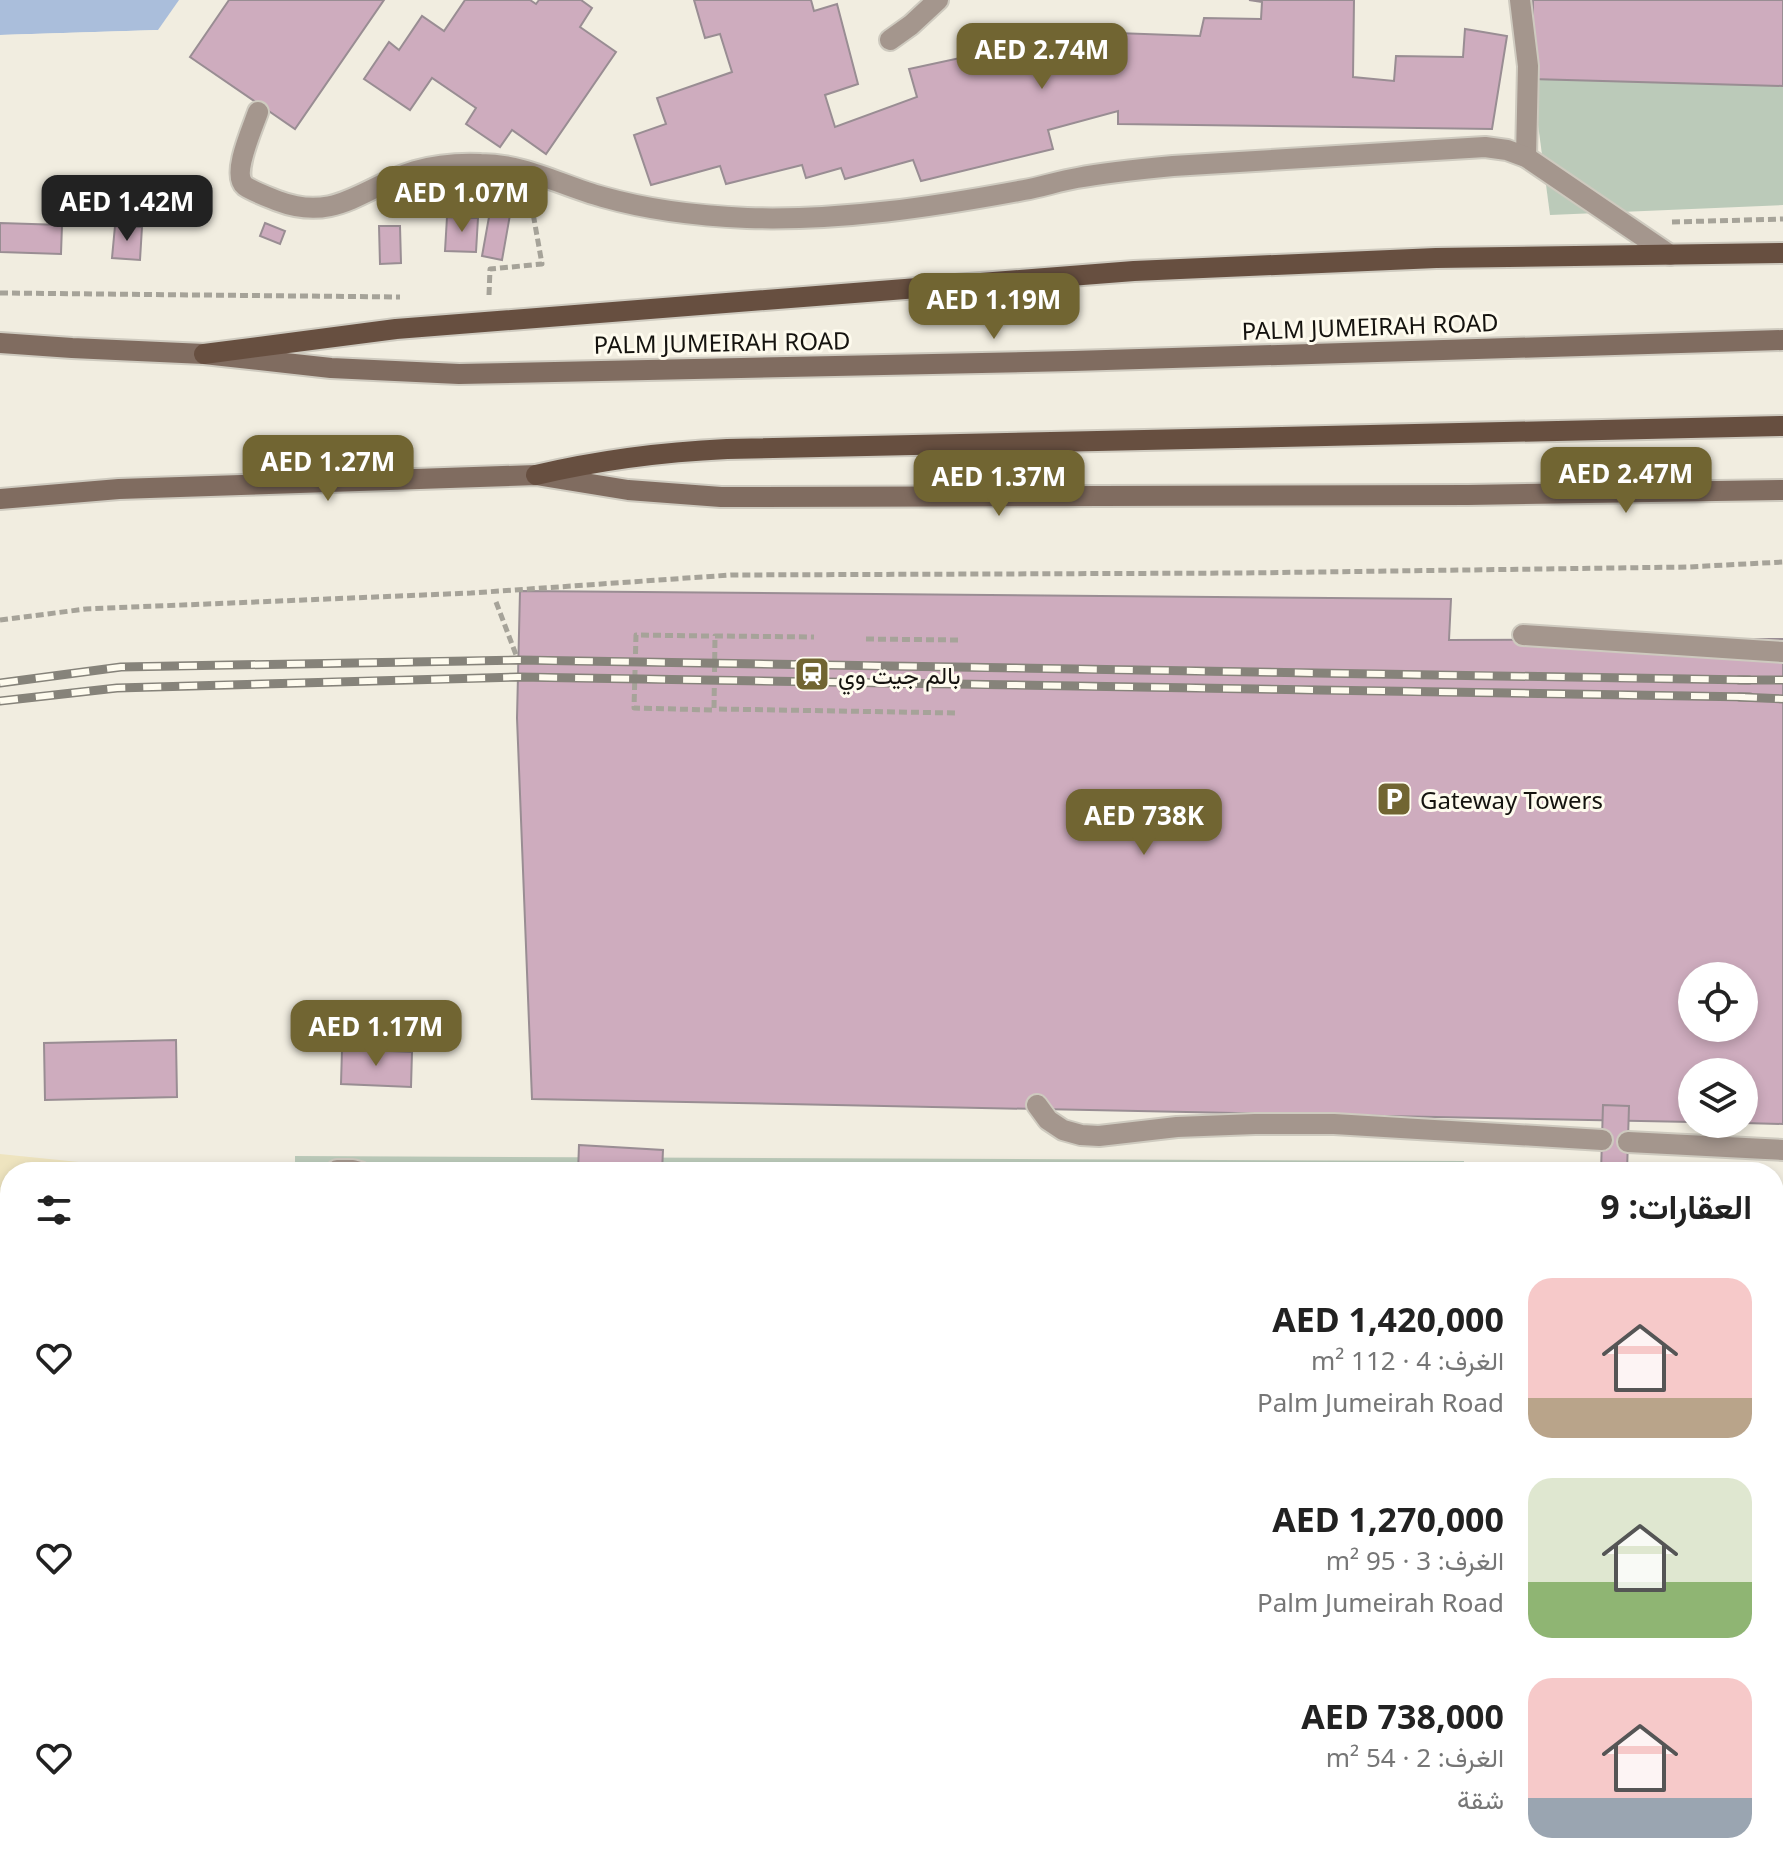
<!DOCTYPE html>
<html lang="ar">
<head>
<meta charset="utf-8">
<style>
	:root { --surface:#fff; --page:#f6f6f6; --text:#222; --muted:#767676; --accent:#716532 }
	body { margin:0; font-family:"Noto Sans",Vazirmatn,sans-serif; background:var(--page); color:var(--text); direction:rtl; height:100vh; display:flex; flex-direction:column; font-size:30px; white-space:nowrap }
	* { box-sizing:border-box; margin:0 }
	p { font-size:26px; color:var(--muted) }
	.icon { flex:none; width:44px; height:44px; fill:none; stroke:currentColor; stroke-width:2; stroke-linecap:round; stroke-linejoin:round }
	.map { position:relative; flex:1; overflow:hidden; direction:ltr }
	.sheet { position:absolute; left:0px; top:1162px; width:1784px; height:714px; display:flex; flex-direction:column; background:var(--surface); border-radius:32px 32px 0 0; box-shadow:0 4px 12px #0003; direction:rtl }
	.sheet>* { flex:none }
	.fabs { position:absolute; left:1678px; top:962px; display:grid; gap:16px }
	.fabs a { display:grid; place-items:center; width:80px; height:80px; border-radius:50%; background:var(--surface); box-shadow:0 4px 12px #0003; font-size:40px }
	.price { position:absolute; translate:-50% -68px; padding:0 18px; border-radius:16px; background:var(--accent); color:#fff; font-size:26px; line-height:52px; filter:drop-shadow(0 2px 4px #0008) }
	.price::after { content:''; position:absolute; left:50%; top:48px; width:24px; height:18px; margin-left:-12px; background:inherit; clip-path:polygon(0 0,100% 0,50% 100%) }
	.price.active { background:#222; color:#fff }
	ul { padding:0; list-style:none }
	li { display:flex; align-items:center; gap:24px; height:200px; padding:0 32px }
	li span { display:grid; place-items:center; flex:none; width:224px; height:160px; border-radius:24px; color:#555 }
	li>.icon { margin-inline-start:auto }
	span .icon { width:96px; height:96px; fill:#fffc; stroke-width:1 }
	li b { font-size:34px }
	h2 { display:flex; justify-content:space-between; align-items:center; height:96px; padding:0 32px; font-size:34px }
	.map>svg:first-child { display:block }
</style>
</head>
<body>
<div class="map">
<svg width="1783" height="1875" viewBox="0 0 1783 1875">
	<rect width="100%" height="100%" fill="#f1ede0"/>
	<!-- green -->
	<g fill="#bbcab9">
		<path d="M1532,79L1783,86V205L1550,215Z"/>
		<path d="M295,1156L1464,1161L1463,1172H295Z"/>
		<path d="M1774,1277H1783V1875H660L653,1866H1774Z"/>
	</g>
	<!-- sand -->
	<g fill="#eee4bf">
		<path d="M0,1154L177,1172H10V1386L0,1374Z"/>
		<path d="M239,1866H653L660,1875H242Z"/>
	</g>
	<!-- water -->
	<g fill="#aabedb">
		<path d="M0,0H179L158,30L0,35Z"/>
		<path d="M0,1374L10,1386V1866H239L242,1875H0Z"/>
		<path d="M857,1866H971L977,1871L989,1875H862Z"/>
	</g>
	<!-- pier -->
	<path fill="#f1ede0" d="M158,30L155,34L0,39V35Z"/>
	<!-- building -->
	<g fill="#ceacbe" stroke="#998d93" stroke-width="2" fill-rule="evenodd">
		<path d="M229,0H384L295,129L190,57Z"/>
		<path d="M465,0H530L536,4L539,0H581L592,8L580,27L616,52L546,154L512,130L500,147L466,124L476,108L432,78L410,110L364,79L389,42L399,50L422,16L444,31Z"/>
		<path d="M694,0H811L814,11L837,4L858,84L825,95L835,127L917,97L909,69L1076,33L1078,54L1117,60V33L1200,36L1204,18L1261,19L1262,2L1249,0H1354L1353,77L1394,81L1396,56L1463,57L1465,29L1507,36L1492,129L1118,124V111L1048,130L1053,149L921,181L913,160L845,179L841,168L806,178L802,165L726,184L720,166L651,185L634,135L666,124L657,98L732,72L720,34L705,38Z"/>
		<path d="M1533,0H1783V86L1532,79Z"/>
		<path d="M496,178L516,181L502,260L482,256Z"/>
		<path d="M447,217L478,218L476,252L445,251Z"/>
		<path d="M0,223L62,225L61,254L0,252Z"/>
		<path d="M265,223L285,231L280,244L260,236Z"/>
		<path d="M115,226L142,227L140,260L112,258Z"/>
		<path d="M379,226H400L401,263L380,264Z"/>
		<path d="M520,591L1451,599L1449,640L1783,639V1124L1744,1123V1072H1692V1122L532,1099L517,718ZM1692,976H1744V1028H1692Z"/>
		<path d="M176,1040L177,1097L45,1100L44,1043Z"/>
		<path d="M342,1049L412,1052L411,1087L341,1084Z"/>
		<path d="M1603,1105L1629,1106L1627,1172H1601Z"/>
		<path d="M579,1145L663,1150L662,1172H578Z"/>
		<path d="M1093,1164L1185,1167V1172H1093Z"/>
		<path d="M1364,1866H1587V1873L1614,1872V1875H1365Z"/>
	</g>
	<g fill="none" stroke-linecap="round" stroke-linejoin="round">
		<defs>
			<g id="service">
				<path d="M1520,0L1528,66L1526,157"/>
				<path d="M890,40L911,25L938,0"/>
				<path d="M258,112C253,127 231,175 245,186C254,192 268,197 278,201C336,223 363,187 415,171C436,165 459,163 481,164C525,164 562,186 603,197C649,210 699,216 747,218C840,221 933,207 1024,190C1042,187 1059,181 1077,178C1109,172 1141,169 1173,166L1485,147L1507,150L1526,157L1670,255"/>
				<path d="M1523,635L1783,652"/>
				<path d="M1037,1105L1048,1120L1063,1130L1081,1135L1099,1136L1177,1127L1255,1124H1334L1602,1140"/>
				<path d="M1628,1142L1783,1150"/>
				<path d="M337,1170H353L360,1172"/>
				<path d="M1774,1247L1783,1248"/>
				<path d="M1774,1371L1783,1370"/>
				<path d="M1774,1678L1783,1679"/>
				<path d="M1774,1839L1783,1843"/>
				<path d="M1735,1866L1736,1875"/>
				<path d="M1668,1875L1674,1866"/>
			</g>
			<g id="secondary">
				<path d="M0,343L72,348L204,354L331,368L459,374L1073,361L1783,340"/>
				<path d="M0,499L119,489L536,475L628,490L721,497L1468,495L1783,490"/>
			</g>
			<g id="primary">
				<path d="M204,354L396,329L1134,271L1436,258L1783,253"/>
				<path d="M536,475C600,460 662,452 727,449L1783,426"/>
			</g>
		</defs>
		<!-- service casing -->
		<use href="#service" stroke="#cecabf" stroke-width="24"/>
		<!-- secondary casing -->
		<use href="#secondary" stroke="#cecabf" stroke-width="24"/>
		<!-- primary casing -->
		<use href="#primary" stroke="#cecabf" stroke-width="24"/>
		<!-- path -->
		<g stroke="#a6a399" stroke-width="5" stroke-dasharray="8 4" stroke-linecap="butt">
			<path d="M1672,222L1783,219"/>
			<path d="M0,293L400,297"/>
			<path d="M489,295L490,269L542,264L531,202"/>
			<path d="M496,602L518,660"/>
			<path d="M0,620L86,609L471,593L731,575L1244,573L1688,567L1783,562"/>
			<path d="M709,636L636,635L634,708L714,710L715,636L814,637"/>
			<path d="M866,639L958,640"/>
			<path d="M719,709L957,713"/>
			<path d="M1774,1214H1783"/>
			<path d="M0,1343L10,1354"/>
			<path d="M1774,1803L1783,1801"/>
			<path d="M273,1866L277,1875"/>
			<path d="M1046,1866L1056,1875"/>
			<path d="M1175,1866L1181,1875"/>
			<path d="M780,1875L785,1866"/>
		</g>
		<!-- service -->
		<use href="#service" stroke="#a4968d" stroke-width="20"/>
		<!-- secondary -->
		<use href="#secondary" stroke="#806c60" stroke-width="20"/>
		<!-- primary -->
		<use href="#primary" stroke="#674f40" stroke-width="20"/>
		<defs>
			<g id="rail">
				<path d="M1739,680H1783"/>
				<path d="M0,683L121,667L518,660L1749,680"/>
				<path d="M1739,697L1783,699"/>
				<path d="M0,701L117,688L518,677L1750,697"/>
			</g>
		</defs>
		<!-- rail casing -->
		<use href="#rail" stroke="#86837a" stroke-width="9"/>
		<!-- rail -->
		<use href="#rail" stroke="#fefbee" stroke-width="6" stroke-dasharray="18" stroke-linecap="butt"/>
	</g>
	<!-- icons -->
	<defs>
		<symbol id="station-square" viewBox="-11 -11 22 22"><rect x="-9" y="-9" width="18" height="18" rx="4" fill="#716532" stroke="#fefbee"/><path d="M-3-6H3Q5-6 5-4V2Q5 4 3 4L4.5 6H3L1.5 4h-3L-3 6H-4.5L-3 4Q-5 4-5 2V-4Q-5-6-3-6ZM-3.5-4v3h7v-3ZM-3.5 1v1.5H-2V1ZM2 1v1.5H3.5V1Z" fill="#fff"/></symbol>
		<symbol id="parking-square" viewBox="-11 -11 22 22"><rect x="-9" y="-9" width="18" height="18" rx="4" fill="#716532" stroke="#fefbee"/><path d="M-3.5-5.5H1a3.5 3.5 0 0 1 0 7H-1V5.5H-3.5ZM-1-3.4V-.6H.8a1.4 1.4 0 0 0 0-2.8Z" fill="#fff"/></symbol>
	</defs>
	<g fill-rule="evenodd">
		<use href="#station-square" x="792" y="654" width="40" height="40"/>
		<use href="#parking-square" x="1374" y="779" width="40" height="40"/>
	</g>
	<g text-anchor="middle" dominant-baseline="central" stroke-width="6" stroke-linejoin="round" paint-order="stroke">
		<!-- street labels -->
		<g font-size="24" fill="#15130f" stroke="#fefbee">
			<text transform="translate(1370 326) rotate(-2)">PALM JUMEIRAH ROAD</text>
			<text transform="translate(722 342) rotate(-1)">PALM JUMEIRAH ROAD</text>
		</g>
		<!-- poi labels -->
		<g font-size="24" fill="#15130f" stroke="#fefbee" text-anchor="start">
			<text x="838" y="674">بالم جيت وي</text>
			<text x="1420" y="799">Gateway Towers</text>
		</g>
	</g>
</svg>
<div class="fabs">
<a><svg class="icon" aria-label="locate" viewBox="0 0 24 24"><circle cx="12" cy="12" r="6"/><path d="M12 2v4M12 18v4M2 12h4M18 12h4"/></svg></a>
<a><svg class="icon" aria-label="layers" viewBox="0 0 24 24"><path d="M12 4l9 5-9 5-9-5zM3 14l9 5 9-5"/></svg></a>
</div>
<b class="price" style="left:1042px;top:91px">AED 2.74M</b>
<b class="price" style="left:462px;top:234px">AED 1.07M</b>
<b class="price active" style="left:127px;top:243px">AED 1.42M</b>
<b class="price" style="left:994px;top:341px">AED 1.19M</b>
<b class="price" style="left:328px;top:503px">AED 1.27M</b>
<b class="price" style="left:1626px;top:515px">AED 2.47M</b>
<b class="price" style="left:999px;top:518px">AED 1.37M</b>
<b class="price" style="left:1144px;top:857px">AED 738K</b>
<b class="price" style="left:376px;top:1068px">AED 1.17M</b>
<section class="sheet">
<h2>العقارات: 9<svg class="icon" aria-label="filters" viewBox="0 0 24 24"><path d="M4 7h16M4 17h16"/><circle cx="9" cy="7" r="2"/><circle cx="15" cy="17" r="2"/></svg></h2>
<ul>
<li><span style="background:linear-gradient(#f6c9c9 75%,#b9a48a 0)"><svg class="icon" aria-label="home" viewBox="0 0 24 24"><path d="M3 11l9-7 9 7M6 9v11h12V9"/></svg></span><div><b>AED 1,420,000</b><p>الغرف: 4 · 112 m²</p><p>Palm Jumeirah Road</p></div><svg class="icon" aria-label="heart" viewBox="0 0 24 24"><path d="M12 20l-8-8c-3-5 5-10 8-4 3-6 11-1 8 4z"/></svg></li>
<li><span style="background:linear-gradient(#dfe7d0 65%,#8fb573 0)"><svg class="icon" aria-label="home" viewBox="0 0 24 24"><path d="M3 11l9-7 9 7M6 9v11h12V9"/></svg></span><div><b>AED 1,270,000</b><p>الغرف: 3 · 95 m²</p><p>Palm Jumeirah Road</p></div><svg class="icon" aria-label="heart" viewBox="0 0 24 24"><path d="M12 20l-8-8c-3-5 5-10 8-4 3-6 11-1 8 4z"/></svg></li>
<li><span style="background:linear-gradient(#f6c9c9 75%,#9aa5b1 0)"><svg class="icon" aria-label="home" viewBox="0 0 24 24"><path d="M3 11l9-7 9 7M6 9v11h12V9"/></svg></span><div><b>AED 738,000</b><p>الغرف: 2 · 54 m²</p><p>شقة</p></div><svg class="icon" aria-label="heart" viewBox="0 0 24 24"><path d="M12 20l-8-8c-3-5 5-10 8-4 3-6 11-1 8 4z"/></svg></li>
</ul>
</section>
</div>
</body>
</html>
